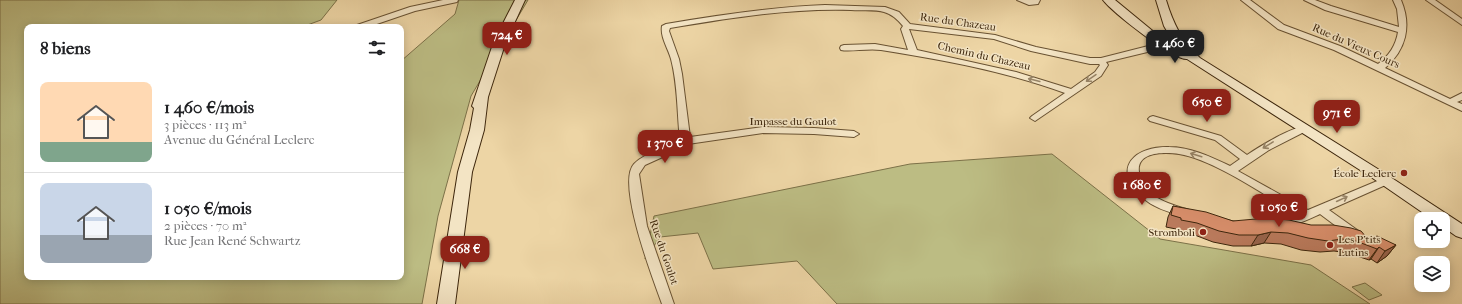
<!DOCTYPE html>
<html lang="fr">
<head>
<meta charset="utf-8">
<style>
	:root { --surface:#fff; --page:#f2f2f2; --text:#202124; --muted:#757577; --line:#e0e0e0; --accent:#8f2418 }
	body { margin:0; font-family:"IM FELL French Canon",serif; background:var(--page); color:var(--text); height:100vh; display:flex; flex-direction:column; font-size:15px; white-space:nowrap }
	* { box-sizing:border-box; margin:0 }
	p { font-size:13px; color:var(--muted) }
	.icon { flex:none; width:22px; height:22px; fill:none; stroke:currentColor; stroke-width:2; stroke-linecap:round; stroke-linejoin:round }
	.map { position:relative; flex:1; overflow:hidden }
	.side { position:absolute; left:24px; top:24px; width:380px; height:256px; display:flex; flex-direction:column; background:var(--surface); border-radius:8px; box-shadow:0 2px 10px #0003 }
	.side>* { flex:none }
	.buttons { position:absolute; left:1414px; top:212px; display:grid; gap:8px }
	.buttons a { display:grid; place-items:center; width:36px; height:36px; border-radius:8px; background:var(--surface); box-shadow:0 2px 10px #0003; font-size:20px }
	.price { position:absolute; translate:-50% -34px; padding:0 9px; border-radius:8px; background:var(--accent); color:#fff; font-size:13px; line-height:26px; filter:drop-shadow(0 1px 2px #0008) }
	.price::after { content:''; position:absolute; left:50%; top:24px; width:12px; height:9px; margin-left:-6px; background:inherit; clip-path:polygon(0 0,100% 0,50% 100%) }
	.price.on { background:#222; color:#fff }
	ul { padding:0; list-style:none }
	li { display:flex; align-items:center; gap:12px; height:100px; padding:0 16px }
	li+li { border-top:1px solid var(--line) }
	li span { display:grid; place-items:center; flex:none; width:112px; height:80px; border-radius:8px; color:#555 }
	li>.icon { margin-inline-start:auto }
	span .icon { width:48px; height:48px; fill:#fffc; stroke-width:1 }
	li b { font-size:17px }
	h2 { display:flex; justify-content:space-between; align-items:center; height:48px; padding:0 16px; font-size:17px }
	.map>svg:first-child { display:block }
</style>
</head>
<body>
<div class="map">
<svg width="1462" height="304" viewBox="0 0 1462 304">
	<rect width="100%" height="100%" fill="#edd5a5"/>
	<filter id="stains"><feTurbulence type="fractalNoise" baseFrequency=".005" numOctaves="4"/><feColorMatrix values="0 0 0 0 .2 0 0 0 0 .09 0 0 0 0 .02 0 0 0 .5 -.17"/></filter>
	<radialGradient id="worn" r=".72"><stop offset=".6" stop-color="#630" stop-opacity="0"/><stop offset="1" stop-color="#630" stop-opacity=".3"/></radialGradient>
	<!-- green -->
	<g fill="#bcbc83" stroke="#7c7148">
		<path d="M0,0H337L321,20L302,27H27V277H401V61L455,14L459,0H528L471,96L438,216L422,304H0Z"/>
		<path d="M1052,154L1160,239L1311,265L1370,304H837L797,261L713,269L698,233L660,237L645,259L654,216L910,164Z"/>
		<path d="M1365,283L1382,295L1369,300L1352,287Z"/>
	</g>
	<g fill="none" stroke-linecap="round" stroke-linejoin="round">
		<defs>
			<g id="minor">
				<path d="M443,0H458L457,2L415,11L368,27H356L357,25L410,7Z"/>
				<path d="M1017,0H1040L1038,4L1029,5Z"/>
				<path d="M1241,0H1250L1284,25L1340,46L1378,64C1389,56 1396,45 1398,32L1325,10L1304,0H1315L1331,6L1399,27L1397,9L1393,0H1401C1412,26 1406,50 1385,68L1450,99L1462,93V100L1457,102L1462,104V111L1334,50L1278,29Z"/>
				<path d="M1426,0H1435L1462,19V25Z"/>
				<path d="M825,5L885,7L899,12L910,24L995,35L1036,47L1090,58H1101L1164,42H1174L1178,45L1174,48H1164L1106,62L1108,65L1101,76L1035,121L1030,118L1032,116L1065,93C1005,71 943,60 881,50C868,48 850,52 841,50L840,48L841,46L844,45L875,44L908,50L901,29L903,26C898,20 892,14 884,12C874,9 861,11 851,10C790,8 730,18 670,28L669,31L679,59L682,74L690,137L763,127L814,128L854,131L859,134L854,137L814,134L763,133L688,144L676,151L645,165L639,174L647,226L674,304H662C653,279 616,183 634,164C646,151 667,151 680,140C677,114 678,85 671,59C668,48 660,37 662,26L666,24C719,15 772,7 825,5ZM909,29L994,39L1031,51L1090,64H1099L1100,65L1095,72L1071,89L1016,72L917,50Z"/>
				<path d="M1153,116L1221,136L1247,155C1257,148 1296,124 1306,127L1308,129L1306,131L1269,150L1238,171L1308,210L1382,179L1386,178L1391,181L1390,183L1329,210L1360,232L1362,235L1360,238H1352L1320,214C1307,220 1290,229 1275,225L1273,222L1275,219L1298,215C1266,196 1215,160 1179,154C1166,152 1136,151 1139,172C1140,179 1143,185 1148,191C1160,202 1174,205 1189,210L1190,213L1189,216L1185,217C1169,212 1153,208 1141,196C1111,167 1136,146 1169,147C1191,147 1211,157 1230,166L1240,159L1215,140L1150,121L1148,119L1150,117Z"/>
			</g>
			<g id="secondary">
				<path d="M515,0H525L506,41L488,97L484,130L472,172L455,304H437L458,172L470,130L474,108L472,106L494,41Z"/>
				<path d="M1103,0H1115L1160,37L1175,45L1164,26L1156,0H1166C1173,23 1182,42 1200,58L1381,171L1462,224V238L1456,236L1443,227V219H1432L1371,177L1187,59C1173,60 1112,12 1103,0Z"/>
			</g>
		</defs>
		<!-- minor casing -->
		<use href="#minor" stroke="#695232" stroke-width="2"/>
		<!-- secondary casing -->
		<use href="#secondary" stroke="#3d260c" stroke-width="2"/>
		<!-- minor -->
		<use href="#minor" fill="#f3e4c4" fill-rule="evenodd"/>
		<!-- secondary -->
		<use href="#secondary" fill="#f3e4c4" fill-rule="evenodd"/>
	</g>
	<!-- wall -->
	<path fill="#ba7a5c" stroke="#3d260c" d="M1173,206L1233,221L1367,238L1396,245L1387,256L1377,263L1371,259L1369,260L1348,253L1334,251L1320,252L1301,250L1281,244L1264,243L1251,246H1233L1213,242L1192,234L1176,232V229L1166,227L1168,217Z"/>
	<!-- shaded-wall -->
	<g fill="#97634b" stroke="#3d260c">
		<path d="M1271,232L1264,243L1251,246L1258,235Z"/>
		<path d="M1396,245L1387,256L1377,263L1385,251Z"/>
		<path d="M1379,247L1371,259L1369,260L1377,249Z"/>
	</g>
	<!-- building -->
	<path fill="#d88e6b" stroke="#3d260c" d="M1173,206L1206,212L1233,221L1267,218L1289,220L1311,225H1333L1351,228L1361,231L1367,238L1371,239L1377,236L1396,245L1385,251L1379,247L1377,249L1356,241L1342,239L1328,241L1308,238L1288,233L1271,232L1258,235H1239L1219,231L1197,223L1181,220V218L1171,215Z"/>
	<!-- one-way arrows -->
	<defs><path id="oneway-shaft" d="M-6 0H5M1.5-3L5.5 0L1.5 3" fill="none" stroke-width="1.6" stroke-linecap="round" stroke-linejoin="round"/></defs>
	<g stroke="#988568">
		<use href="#oneway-shaft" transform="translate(1091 78) rotate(145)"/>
		<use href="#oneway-shaft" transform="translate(1034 80) rotate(-166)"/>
		<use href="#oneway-shaft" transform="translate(1268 145) rotate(149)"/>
		<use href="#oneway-shaft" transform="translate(1196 155) rotate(-163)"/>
		<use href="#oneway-shaft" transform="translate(1342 199) rotate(-25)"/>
	</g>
	<!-- markers -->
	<g fill="#8f2418" stroke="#f3e4c4" stroke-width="1.5">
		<circle cx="1404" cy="173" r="4"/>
		<circle cx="1203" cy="232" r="4"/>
		<circle cx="1330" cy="245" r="4"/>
	</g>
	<g text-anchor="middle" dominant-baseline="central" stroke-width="3" stroke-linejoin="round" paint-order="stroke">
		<!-- street labels -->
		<g font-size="11" fill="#3d260c" stroke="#f3e4c4">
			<text transform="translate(958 22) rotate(8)">Rue du Chazeau</text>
			<text transform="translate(1356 46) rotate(24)">Rue du Vieux Cours</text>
			<text transform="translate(984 56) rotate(13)">Chemin du Chazeau</text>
			<text x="793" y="121">Impasse du Goulot</text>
			<text transform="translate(664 252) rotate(71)">Rue du Goulot</text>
		</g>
		<!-- poi labels -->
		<g font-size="11" fill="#3d260c" stroke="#f3e4c4" text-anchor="end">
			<text x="1396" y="173">École Leclerc</text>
			<text x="1195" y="232">Stromboli</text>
			<text x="1338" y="239" text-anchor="start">Les P’tits<tspan x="1338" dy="13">Lutins</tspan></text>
		</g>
	</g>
	<rect width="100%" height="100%" filter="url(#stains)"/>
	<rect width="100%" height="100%" fill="url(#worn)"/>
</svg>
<div class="buttons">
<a><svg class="icon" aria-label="locate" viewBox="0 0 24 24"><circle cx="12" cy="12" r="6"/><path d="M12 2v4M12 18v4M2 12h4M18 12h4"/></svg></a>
<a><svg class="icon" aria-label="layers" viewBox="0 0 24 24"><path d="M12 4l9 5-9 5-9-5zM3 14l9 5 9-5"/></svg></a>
</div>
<b class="price" style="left:507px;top:56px">724 €</b>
<b class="price on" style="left:1175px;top:64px">1 460 €</b>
<b class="price" style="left:1207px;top:123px">650 €</b>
<b class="price" style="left:1337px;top:134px">971 €</b>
<b class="price" style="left:665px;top:164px">1 370 €</b>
<b class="price" style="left:1142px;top:206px">1 680 €</b>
<b class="price" style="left:1279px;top:228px">1 050 €</b>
<b class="price" style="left:465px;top:270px">668 €</b>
<section class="side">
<h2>8 biens<svg class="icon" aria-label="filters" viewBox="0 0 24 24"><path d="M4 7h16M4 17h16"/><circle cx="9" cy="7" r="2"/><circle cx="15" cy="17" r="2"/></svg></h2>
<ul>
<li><span style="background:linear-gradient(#ffd9b3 75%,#7fa58c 0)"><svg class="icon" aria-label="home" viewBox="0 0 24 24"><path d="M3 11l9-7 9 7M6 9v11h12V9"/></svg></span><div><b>1 460 €/mois</b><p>3 pièces · 113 m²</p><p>Avenue du Général Leclerc</p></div></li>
<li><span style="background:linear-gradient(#c9d6e8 65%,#9aa5b1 0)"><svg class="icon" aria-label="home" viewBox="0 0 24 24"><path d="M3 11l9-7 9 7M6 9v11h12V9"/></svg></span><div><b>1 050 €/mois</b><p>2 pièces · 70 m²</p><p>Rue Jean René Schwartz</p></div></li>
</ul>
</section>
</div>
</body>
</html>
